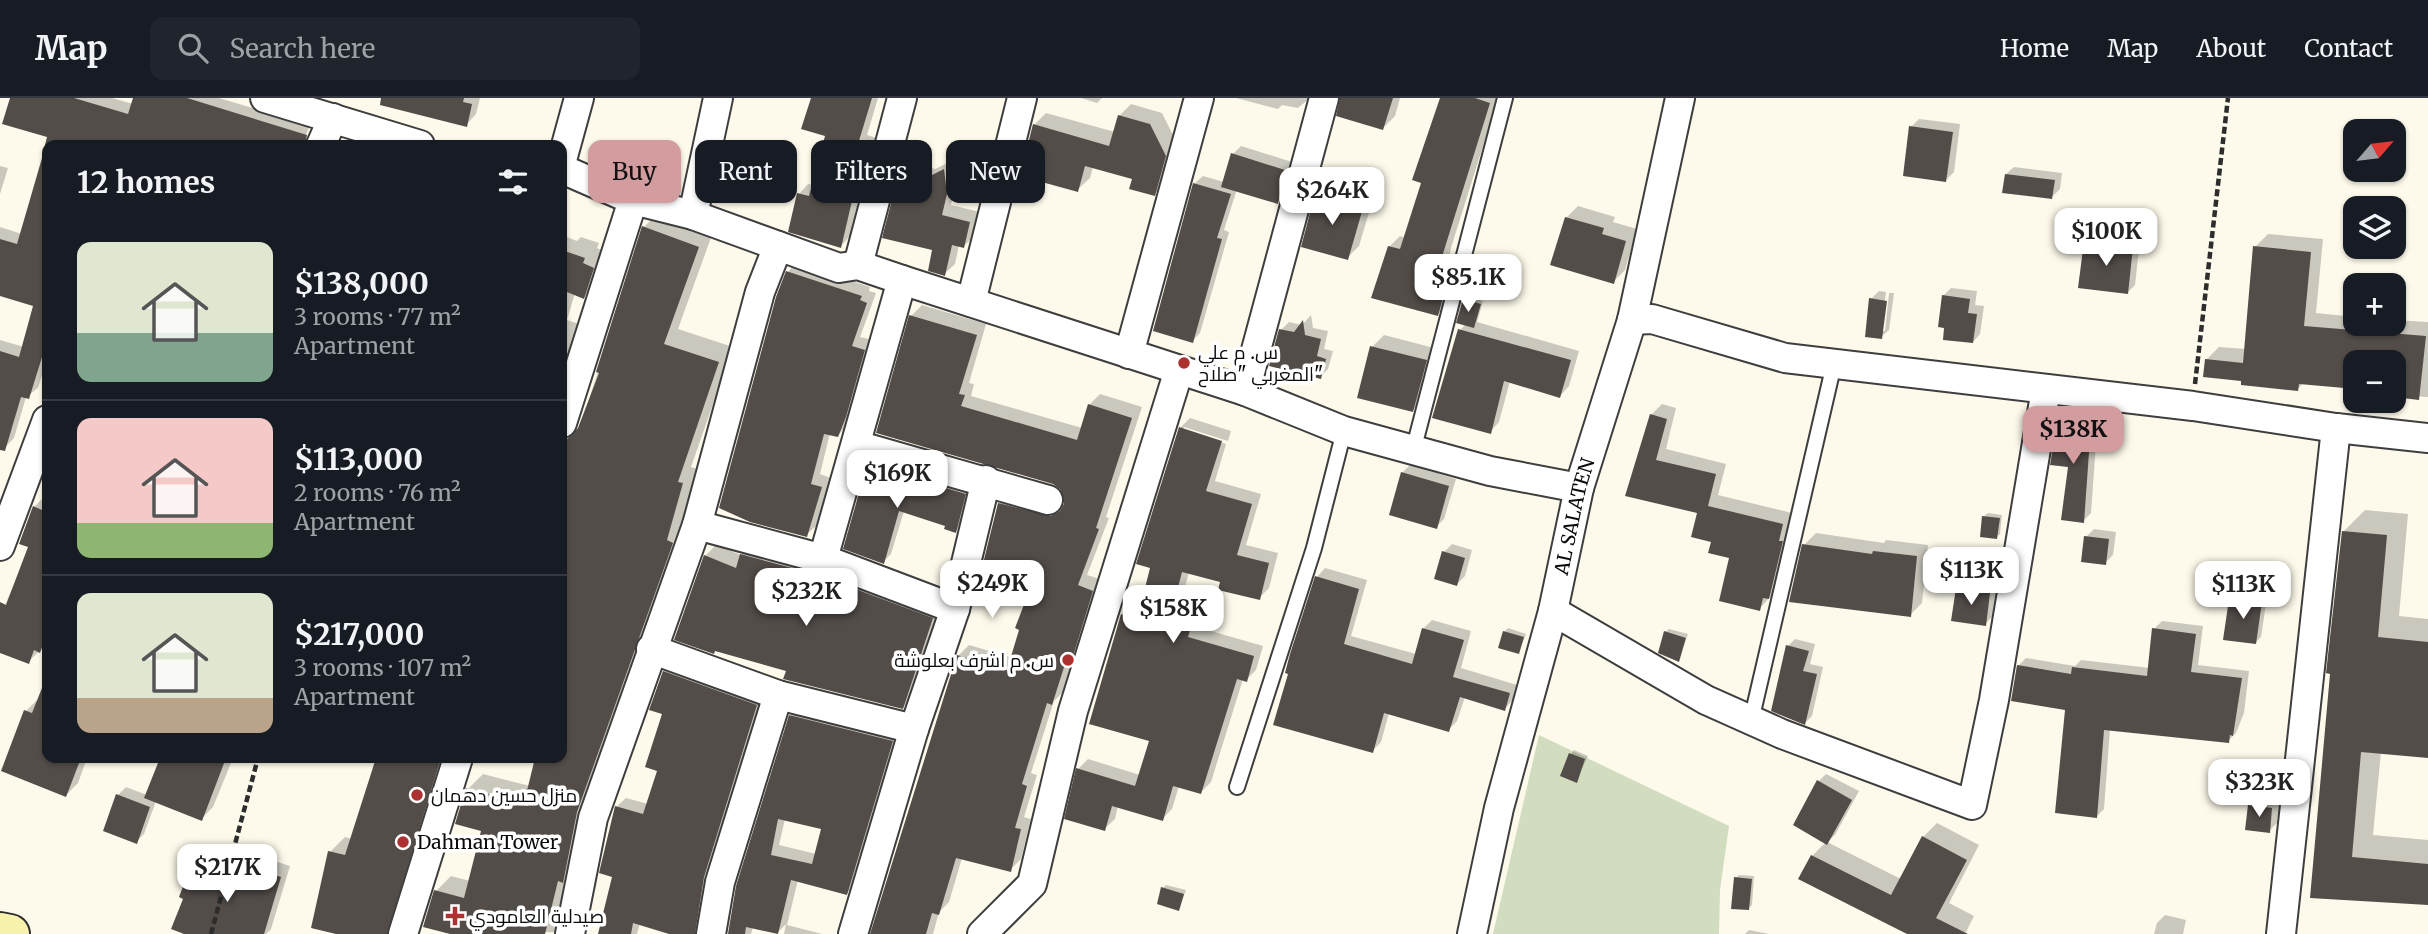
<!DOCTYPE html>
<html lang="en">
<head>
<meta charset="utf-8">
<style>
	:root { --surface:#171b24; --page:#20242c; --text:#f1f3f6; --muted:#9ea1a6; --line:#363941; --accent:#d39c9e }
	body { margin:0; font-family:Merriweather,Cairo,serif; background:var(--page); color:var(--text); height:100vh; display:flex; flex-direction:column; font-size:26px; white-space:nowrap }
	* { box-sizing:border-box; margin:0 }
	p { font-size:23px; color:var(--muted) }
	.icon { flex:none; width:38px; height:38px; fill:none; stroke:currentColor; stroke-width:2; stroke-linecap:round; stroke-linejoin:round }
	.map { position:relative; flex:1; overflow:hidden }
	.panel { position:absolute; left:42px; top:42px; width:525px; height:623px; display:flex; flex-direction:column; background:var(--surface); border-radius:14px; box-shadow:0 2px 5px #0004 }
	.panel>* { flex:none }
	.top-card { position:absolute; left:588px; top:42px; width:665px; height:63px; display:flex; gap:14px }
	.needle { width:46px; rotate:62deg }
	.fabs { position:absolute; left:2343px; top:21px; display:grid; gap:14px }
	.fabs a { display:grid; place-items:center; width:63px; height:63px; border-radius:14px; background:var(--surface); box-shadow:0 2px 5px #0004; font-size:35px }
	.price { position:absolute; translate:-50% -60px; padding:0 16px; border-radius:14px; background:#fff; color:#222; font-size:23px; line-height:46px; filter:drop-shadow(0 2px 4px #0008) }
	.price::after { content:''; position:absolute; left:50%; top:42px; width:21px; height:16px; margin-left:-10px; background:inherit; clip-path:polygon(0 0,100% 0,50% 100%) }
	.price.on { background:var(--accent); color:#111 }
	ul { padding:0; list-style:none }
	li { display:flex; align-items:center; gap:21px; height:175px; padding:0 35px }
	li+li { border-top:2px solid var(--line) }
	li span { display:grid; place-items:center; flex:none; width:196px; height:140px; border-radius:14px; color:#555 }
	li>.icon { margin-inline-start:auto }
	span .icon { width:84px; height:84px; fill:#fffc; stroke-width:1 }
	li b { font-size:30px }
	h2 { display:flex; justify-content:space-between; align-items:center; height:84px; padding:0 35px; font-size:30px }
	.tag { padding:0 24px; border-radius:14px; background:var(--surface); box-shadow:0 2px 5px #0004; font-size:24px; line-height:63px }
	.tag.on { background:var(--accent); color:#111 }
	header { display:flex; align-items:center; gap:42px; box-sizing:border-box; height:98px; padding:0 35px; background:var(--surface); border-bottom:2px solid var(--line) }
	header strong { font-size:33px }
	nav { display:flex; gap:38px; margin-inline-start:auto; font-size:24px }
	.search { width:490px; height:63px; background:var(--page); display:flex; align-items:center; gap:18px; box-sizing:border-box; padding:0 24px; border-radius:14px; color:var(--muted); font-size:26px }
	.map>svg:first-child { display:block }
</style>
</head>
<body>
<header>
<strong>Map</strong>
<div class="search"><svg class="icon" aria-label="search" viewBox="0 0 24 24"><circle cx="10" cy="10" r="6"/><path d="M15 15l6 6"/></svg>Search here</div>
<nav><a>Home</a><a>Map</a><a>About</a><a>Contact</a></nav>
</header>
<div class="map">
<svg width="2428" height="836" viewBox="0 0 2428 836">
	<rect width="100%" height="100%" fill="#fdfaeb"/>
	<!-- cemetery -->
	<path fill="#d2dcbf" d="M1539,637L1729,728L1720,792L1719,836H1493Z"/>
	<!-- shadow -->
	<g fill="#0003" fill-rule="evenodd">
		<path d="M12,0H112L133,6L135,0H219L310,27L302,47H276L210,28L204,47H47V262L38,290L26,299L14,340L5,349L0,348V242L24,249L35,207L0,196V129L22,136L49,38Z"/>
		<path d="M418,0H480L476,16L466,27Z"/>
		<path d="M813,0H878L867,37L880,41L870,80L862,88L850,138L841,148L799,96L808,86L813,87L827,37Z"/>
		<path d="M1081,0H1102L1097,5Z"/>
		<path d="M1236,0H1310L1298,10L1282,7L1278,11Z"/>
		<path d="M1340,0H1400L1395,18L1383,30Z"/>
		<path d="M1442,0H1498L1451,150L1445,183L1454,185L1449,205L1438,216L1389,149L1400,138L1406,140L1423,84Z"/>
		<path d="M1131,6L1162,15L1177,45L1167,84L1154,96L1134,80L1093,69L1090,80L1077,92L1034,27L1046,15L1115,34L1119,18Z"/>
		<path d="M1919,21L1960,26L1954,74L1946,82L1911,29Z"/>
		<path d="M1241,48L1292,64L1286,96L1278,104L1237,91L1224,132L1229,134L1200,235L1192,243L1155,232L1195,85L1203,78L1224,84L1233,56Z"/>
		<path d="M954,62L957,84L951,107L980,114L974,138L964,148L959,147L955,166L944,176L901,76L912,65L935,71Z"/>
		<path d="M0,68L8,70L0,96Z"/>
		<path d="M2014,69L2062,75L2060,91L2052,99L2006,76Z"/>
		<path d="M1329,85L1374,98L1359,148L1347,160L1317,97Z"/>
		<path d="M1578,108L1615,119L1613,124L1637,131L1625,172L1613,184L1566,120Z"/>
		<path d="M659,114L713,134L678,231L733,249L691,369L697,371L681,427L687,429L571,775L555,834L492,836L436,793L451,778L470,783L483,732L468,691L483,676L530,688L537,660H562V585L569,562L562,559V356L568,342L580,330L644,129Z"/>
		<path d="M2094,135L2140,142L2135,187L2127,195L2086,143Z"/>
		<path d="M2268,136L2323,141L2316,215L2356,219V226H2394V222L2428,224V299L2394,297V264H2356L2304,284L2298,291L2243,281L2206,262L2219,249L2246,251L2255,149Z"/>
		<path d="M562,137L577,143L581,139L599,145L597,150L608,155L599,184L584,199L575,195L567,222L585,228L573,263L562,275Z"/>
		<path d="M797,164L870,189L869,193L876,195L860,239L873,242L847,328L838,337L830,335L820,376L831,380L816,428L806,437L788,174Z"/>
		<path d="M1951,190L1977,193L1975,207L1984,208L1980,236L1973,244L1943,198Z"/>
		<path d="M1879,193L1886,194L1881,233H1885L1889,195H1894L1889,232L1881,239L1871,201Z"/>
		<path d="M1468,198L1483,203L1477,224L1579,253L1569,288L1560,298L1510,283L1499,324L1490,334L1460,232L1466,226L1464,202Z"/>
		<path d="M922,207L986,226L969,285L974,286L971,298L1082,330L1089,307L1100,296L1142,309L1106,419L1109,420L1087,477L1103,482L1080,555L1072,563L1063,594L1054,603L1031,675L1037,677L1024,719L1031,721L1021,761L1010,772L962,760L949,804L939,814L933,836H872L958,558L969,547L1013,560L1030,495L999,406L1010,395L1066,407L1062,390L1053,384L878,334L911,218Z"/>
		<path d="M1311,217L1313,230L1328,233L1324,251L1333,253L1328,271L1320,279L1281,232L1289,224L1302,227Z"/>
		<path d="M1384,237L1438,251L1425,300L1413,312L1372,249Z"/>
		<path d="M1662,306L1676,310L1666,351L1726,366L1718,397L1792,415L1780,489L1759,511L1731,459L1713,443L1699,414L1628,396L1651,317Z"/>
		<path d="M2067,314L2098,318L2091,415L2083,423L2059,322Z"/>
		<path d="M1190,320L1231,333L1228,343L1184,329V332L1226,346L1215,383L1261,396L1246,447L1278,455L1269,490L1259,500L1222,482L1189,474L1182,500L1204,506L1197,529L1263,548L1256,572L1246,582L1243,581L1211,684L1201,694L1179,688L1172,711L1162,721L1118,708L1115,721L1104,731L1078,671L1088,661L1140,677L1151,642L1122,517L1132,507L1137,508L1144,502L1180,330Z"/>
		<path d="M876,360L972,388L964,425L956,433L947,426L904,413L891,456L883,464L868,368Z"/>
		<path d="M1410,367L1456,381L1444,421L1436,429L1402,375Z"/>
		<path d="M47,396V546L28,564L0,553V519L30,448L34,409Z"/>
		<path d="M2365,412L2408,416L2399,518L2428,521V659L2381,654L2373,737L2428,742V806L2312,798L2343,434Z"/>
		<path d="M1988,415L2002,417L2000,436L1997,439L1984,418Z"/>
		<path d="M2094,431L2116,434L2113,457L2105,465L2086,439Z"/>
		<path d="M1816,435L1884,445L1886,442L1928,447L1922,505L1910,517L1804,447Z"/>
		<path d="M753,446L942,509L914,598L903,609L788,572L716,552L714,554L705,458L716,447L741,457Z"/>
		<path d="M1452,446L1472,452L1465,478L1457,486L1444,454Z"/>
		<path d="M1325,470L1367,482L1351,538L1416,556L1424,530L1432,522L1471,533L1461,570L1517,587L1513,602L1504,611L1465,599L1457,623L1448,632L1389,615L1381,644L1372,653L1317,479Z"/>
		<path d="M1965,483L1997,488L1993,518L1985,526L1957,491Z"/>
		<path d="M2236,495L2267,499L2261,539L2255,545L2231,501Z"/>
		<path d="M2162,523L2203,528L2198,567L2249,573L2244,615L2236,635L2228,643L2110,631L2104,711L2096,719L2067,611L2018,568L2026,560L2075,568L2081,562L2150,570L2154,531Z"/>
		<path d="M1508,530L1526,536L1519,554L1504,534Z"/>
		<path d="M1669,531L1688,536L1678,562L1665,534Z"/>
		<path d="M1795,541L1815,546L1810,566L1823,569L1812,618L1805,625L1788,548Z"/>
		<path d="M674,564L766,598L699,836H680L640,825L637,836H600L614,778L616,709L626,700L648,706L659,671L664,574Z"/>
		<path d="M47,600V660H87L78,685L66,697L3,672L26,613L38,601L44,603Z"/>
		<path d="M801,608L902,633L857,785L847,795L798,782L787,827L822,836H784L786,826L777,835L753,829L751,836H728L738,788L791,618ZM785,721L823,730L816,756L779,747Z"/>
		<path d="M1574,652L1588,658L1576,683L1571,656Z"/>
		<path d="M162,660H233L213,709L201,721L156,703L144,736L136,744L118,697L126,689L147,697Z"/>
		<path d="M377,660H450L397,836H344L330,754L345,739L352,741Z"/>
		<path d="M1826,676L1859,693L1835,737L1827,744L1901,781L1923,739L1937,725L1979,747L1949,805L1974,818L1965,836L1812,758L1826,744L1818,684Z"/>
		<path d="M2258,700L2280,702L2277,725L2269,733L2250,707Z"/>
		<path d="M262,759L290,768L271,831L266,836H233L185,800L190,774L201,763L235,777L247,761L258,764Z"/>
		<path d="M1739,777L1754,778L1752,807L1748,810L1736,780Z"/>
		<path d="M1166,787L1186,792L1179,811L1163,790Z"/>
		<path d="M2165,817L2186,822L2183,836H2154L2157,825Z"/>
		<path d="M1749,832L1769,836H1745Z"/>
	</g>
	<!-- building -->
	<g fill="#534d49" fill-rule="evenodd">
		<path d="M10,0H74L128,16L133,0H187L307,37L305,47H269L252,42L251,47H45L47,39L2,26Z"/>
		<path d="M381,0H464L463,4L472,6L467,29L380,7Z"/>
		<path d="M811,0H872L858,46L872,50L861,92L855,90L841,150L788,134L797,95L809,98L825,38L801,31Z"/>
		<path d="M1340,0H1393L1383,32L1336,18Z"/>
		<path d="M1440,0H1475L1490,5L1441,162L1435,193L1444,196L1438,218L1371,200L1388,148L1400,151L1421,85L1412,82Z"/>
		<path d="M1118,17L1150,26L1166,58L1155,98L1129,91L1132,81L1085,68L1078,94L1020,78L1033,26L1109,48Z"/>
		<path d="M1909,28L1953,34L1946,84L1903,78Z"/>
		<path d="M1231,55L1285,72L1278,106L1221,89Z"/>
		<path d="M42,60L47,61V243L29,301L21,299L5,353L0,352V253L19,259L33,208L0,198V141L17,146Z"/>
		<path d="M944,71L947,96L942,117L970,124L964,150L952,147L945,178L928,173L932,152L882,140L899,75L924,81Z"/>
		<path d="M2005,76L2055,82L2052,101L2002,95Z"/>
		<path d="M1193,85L1231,96L1217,140L1222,141L1193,245L1153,233Z"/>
		<path d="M1315,96L1363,110L1348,162L1301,149Z"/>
		<path d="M1565,119L1604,130L1602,136L1626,143L1614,186L1550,167Z"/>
		<path d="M642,128L699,149L664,246L719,264L678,384L683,385L667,442L673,445L577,714L563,785L558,783L545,836H450L423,829L434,792L464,800L481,733L455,726L466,690L524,705L535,660H562V355L567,341L578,330L599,275L596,274Z"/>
		<path d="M2084,143L2133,149L2128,196L2078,190Z"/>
		<path d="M2253,148L2311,154L2304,228L2426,238L2419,302L2394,299V264H2356V291L2299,286L2298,293L2241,287V283L2203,279L2205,261L2243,265Z"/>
		<path d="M562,152L585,160L583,165L594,170L584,201L562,192Z"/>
		<path d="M786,173L862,198L860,202L867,205L852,248L865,252L846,319L838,339L824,336L811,386L822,389L807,439L750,424L719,410L776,199Z"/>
		<path d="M1942,197L1970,201L1968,215L1977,216L1973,245L1943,242L1944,230L1938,229Z"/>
		<path d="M1869,200L1887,203L1882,241L1865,239Z"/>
		<path d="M1463,201L1481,206L1474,230L1456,225Z"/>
		<path d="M909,217L977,237L959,296L965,297L961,308L1077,342L1088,306L1132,320L1096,430L1099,431L1078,487L1093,493L1070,568L1065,566L1052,607L1047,605L1022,686L1027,688L1015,730L1021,731L1011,774L956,760L939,817L932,815L926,836H870L957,557L1007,572L1019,532L1015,530L1028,496L979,482L998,405L1051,418L1060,413L1064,406L1060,391L1053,386L876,335Z"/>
		<path d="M1303,222L1305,237L1321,241L1317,258L1326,261L1321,281L1269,268L1279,231L1294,234Z"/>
		<path d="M1458,231L1571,262L1560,300L1504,283L1491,336L1432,320Z"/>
		<path d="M1370,248L1427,262L1413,314L1357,300Z"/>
		<path d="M1650,316L1667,321L1656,362L1716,376L1708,408L1783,426L1779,443H1783L1769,501L1763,500L1760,513L1719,503L1729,460L1708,455L1711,444L1691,439L1697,415L1625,398Z"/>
		<path d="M2058,321L2091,326L2084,425L2061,422L2068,369L2050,367Z"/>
		<path d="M1179,329L1222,343L1206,393L1252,406L1237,457L1269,465L1260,502L1218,492L1220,484L1182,474L1173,509L1195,515L1188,539L1254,558L1247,584L1237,581L1201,696L1173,688L1163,723L1112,708L1105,733L1064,721L1076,670L1135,688L1149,643L1089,626L1121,516L1129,519L1131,512L1139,514L1150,470L1136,466Z"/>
		<path d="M867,367L966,396L956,435L944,431L945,428L899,413L884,466L843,451Z"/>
		<path d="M1401,374L1449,388L1437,431L1389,417Z"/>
		<path d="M46,403L47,535L40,555L34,552L29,566L0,555V504L6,507L28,449L19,446L33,408L42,412Z"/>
		<path d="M1982,418L2000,420L1997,441L1980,439Z"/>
		<path d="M2342,433L2387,437L2378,539L2428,544V660L2361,654L2352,759L2428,766V807L2310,800L2330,576L2326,575Z"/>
		<path d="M2084,438L2109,441L2106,467L2081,464Z"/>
		<path d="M1802,446L1872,456L1873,453L1917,458L1911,519L1789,504Z"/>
		<path d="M1442,453L1465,460L1457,488L1434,481Z"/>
		<path d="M740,456L818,477L933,520L903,611L783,581L786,573L715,553L714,556L674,542L704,457L736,470Z"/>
		<path d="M1315,478L1359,491L1344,546L1412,566L1422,530L1464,542L1453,579L1510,595L1505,613L1460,599L1449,634L1384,615L1373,655L1273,627L1288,576L1285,575L1290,556Z"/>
		<path d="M1956,490L1990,495L1986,528L1951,523Z"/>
		<path d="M2229,501L2262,504L2256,546L2223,542Z"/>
		<path d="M2152,530L2196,536L2191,574L2242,580L2233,638L2230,637L2229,645L2104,632L2097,720L2055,715L2065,612L2011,603L2017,567L2071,576L2072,569L2147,578Z"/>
		<path d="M1503,533L1524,539L1519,556L1498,550Z"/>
		<path d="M1664,533L1686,540L1679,564L1658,555Z"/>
		<path d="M1786,547L1809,553L1803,573L1817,576L1805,627L1771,613Z"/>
		<path d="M663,573L757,607L704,779L695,836H669L633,825L631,836H598L612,779L599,775L615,708L643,716L657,673L645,669L662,616L649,612Z"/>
		<path d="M46,580L47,660H81L66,699L1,673L24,612L32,615Z"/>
		<path d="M789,617L893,643L847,797L791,782L778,836L746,829L745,836H728L736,788ZM778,721L821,731L812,766L771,757Z"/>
		<path d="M1569,655L1585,661L1577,685L1560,678Z"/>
		<path d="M160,660H226L202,723L144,700Z"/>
		<path d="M376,660H441L387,836H336L311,830L328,753L345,757Z"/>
		<path d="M1817,682L1852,702L1827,747L1793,727Z"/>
		<path d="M116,696L150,709L137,746L103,733Z"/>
		<path d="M2248,707L2272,710L2270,735L2245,732Z"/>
		<path d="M1922,738L1967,762L1936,820L1968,836H1907L1798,781L1811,757L1891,797Z"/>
		<path d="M250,769L281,779L264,836H184L171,831L183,801L179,799L189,773L230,789L235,771L249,775Z"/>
		<path d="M1734,779L1752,781L1749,812L1731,811Z"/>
		<path d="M1161,789L1184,796L1179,813L1157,806Z"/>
	</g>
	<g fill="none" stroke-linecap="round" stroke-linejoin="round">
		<defs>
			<g id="lane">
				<path d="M1413,353L1505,0"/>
				<path d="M1751,623L1834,266"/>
				<path d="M1237,689L1314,450L1344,333"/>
			</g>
			<g id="street">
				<path d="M265,0L420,47"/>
				<path d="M321,47L333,20"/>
				<path d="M562,62L579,0"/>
				<path d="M562,71L633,102L693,117L839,170L858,167L902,182L1245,293L1344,333L1490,373L1579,390"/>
				<path d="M693,117L718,0"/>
				<path d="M858,167L902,0"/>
				<path d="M971,204L1022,0"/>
				<path d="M1632,222L1652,221L1785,260L2193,308L2336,330L2428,340"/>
				<path d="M1129,256L1199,0"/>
				<path d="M1245,293L1324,0"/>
				<path d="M562,325L633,102"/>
				<path d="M856,347L1048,402"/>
				<path d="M697,427L823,461L955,511"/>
				<path d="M0,448L47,322"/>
				<path d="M823,461L902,182"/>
				<path d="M1553,513L1706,602L1782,636L1972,707L1994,602L2046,291"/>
				<path d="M651,551L778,597L914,631L955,511L986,382"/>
				<path d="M403,836L458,660"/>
				<path d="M570,836L593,720L697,427L760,194L778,148"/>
				<path d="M711,836L720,784L778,597"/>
				<path d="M853,836L914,631"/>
				<path d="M982,836L1032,786L1073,613L1179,272"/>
				<path id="s1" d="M1472,836L1499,710L1553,513L1579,390L1632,222L1680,0"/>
				<path d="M2281,836L2336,330"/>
			</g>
			<path id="secondary" d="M0,834L10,836"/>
		</defs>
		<!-- lane casing -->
		<use href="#lane" stroke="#3e3e3e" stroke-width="18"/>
		<!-- street casing -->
		<use href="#street" stroke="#3e3e3e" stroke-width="32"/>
		<!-- secondary casing -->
		<use href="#secondary" stroke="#2d2d2d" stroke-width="42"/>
		<!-- path -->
		<g stroke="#2d2d2d" stroke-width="4.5" stroke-dasharray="7 3.5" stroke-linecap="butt">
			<path d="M2195,286L2228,0"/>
			<path d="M211,836L258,660"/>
		</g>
		<!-- lane -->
		<use href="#lane" stroke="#fff" stroke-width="14"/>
		<!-- street -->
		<use href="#street" stroke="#fff" stroke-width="28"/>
		<!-- secondary -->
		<use href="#secondary" stroke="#f7f2ac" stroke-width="38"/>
	</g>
	<!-- markers -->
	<g fill="#ae3132" stroke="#fff" stroke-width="2.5">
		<circle cx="1184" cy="265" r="7"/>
		<circle cx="1068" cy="562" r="7"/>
		<circle cx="417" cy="697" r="7"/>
		<circle cx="403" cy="744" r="7"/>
		<path d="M451.5 807.5h7v7h7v7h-7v7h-7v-7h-7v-7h7z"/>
	</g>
	<g text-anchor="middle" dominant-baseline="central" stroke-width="7" stroke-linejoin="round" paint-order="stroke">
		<!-- poi labels -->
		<g font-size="19" fill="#0b0b0b" stroke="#fff" text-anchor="start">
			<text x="1198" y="254">س. م علي<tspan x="1198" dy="22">المغربي "صلاح"</tspan></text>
			<text x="1054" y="562" text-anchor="end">س. م اشرف بعلوشة</text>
			<text x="431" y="697">منزل حسين دهمان</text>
			<text x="417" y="744">Dahman Tower</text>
			<text x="469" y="818">صيدلية العامودي</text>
		</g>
		<!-- street labels -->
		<g font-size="19" fill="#0b0b0b" stroke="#fff">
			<text stroke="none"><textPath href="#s1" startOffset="430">AL SALATEN</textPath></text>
		</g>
	</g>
</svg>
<div class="fabs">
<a><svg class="needle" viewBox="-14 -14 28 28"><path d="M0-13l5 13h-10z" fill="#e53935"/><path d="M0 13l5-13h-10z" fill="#9ea1a6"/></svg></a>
<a><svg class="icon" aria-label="layers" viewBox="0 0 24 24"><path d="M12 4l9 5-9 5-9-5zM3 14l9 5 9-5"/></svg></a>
<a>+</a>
<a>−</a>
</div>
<b class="price" style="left:1332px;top:129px">$264K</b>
<b class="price" style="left:2106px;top:170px">$100K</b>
<b class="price" style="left:1468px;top:216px">$85.1K</b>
<b class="price on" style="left:2073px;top:368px">$138K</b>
<b class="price" style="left:897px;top:412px">$169K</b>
<b class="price" style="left:1971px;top:509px">$113K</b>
<b class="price" style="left:992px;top:522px">$249K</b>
<b class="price" style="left:2243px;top:523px">$113K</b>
<b class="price" style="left:806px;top:530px">$232K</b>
<b class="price" style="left:1173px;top:547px">$158K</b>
<b class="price" style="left:2259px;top:721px">$323K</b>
<b class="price" style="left:227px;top:806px">$217K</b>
<div class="top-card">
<a class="tag on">Buy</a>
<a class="tag">Rent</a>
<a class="tag">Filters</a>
<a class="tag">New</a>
</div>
<section class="panel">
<h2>12 homes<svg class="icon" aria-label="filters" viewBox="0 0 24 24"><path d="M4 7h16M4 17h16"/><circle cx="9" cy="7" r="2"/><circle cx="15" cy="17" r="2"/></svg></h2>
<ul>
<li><span style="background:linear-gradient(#dfe7d0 65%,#7fa58c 0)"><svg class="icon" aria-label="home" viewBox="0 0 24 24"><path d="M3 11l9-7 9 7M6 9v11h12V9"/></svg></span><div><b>$138,000</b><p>3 rooms · 77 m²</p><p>Apartment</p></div></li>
<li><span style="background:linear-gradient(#f6c9c9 75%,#8fb573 0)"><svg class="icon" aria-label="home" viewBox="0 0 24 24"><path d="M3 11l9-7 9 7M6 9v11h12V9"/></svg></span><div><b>$113,000</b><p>2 rooms · 76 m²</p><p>Apartment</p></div></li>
<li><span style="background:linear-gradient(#dfe7d0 75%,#b9a48a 0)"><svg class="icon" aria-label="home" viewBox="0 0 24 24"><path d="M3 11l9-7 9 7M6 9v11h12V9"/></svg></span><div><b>$217,000</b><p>3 rooms · 107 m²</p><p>Apartment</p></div></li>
</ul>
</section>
</div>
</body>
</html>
